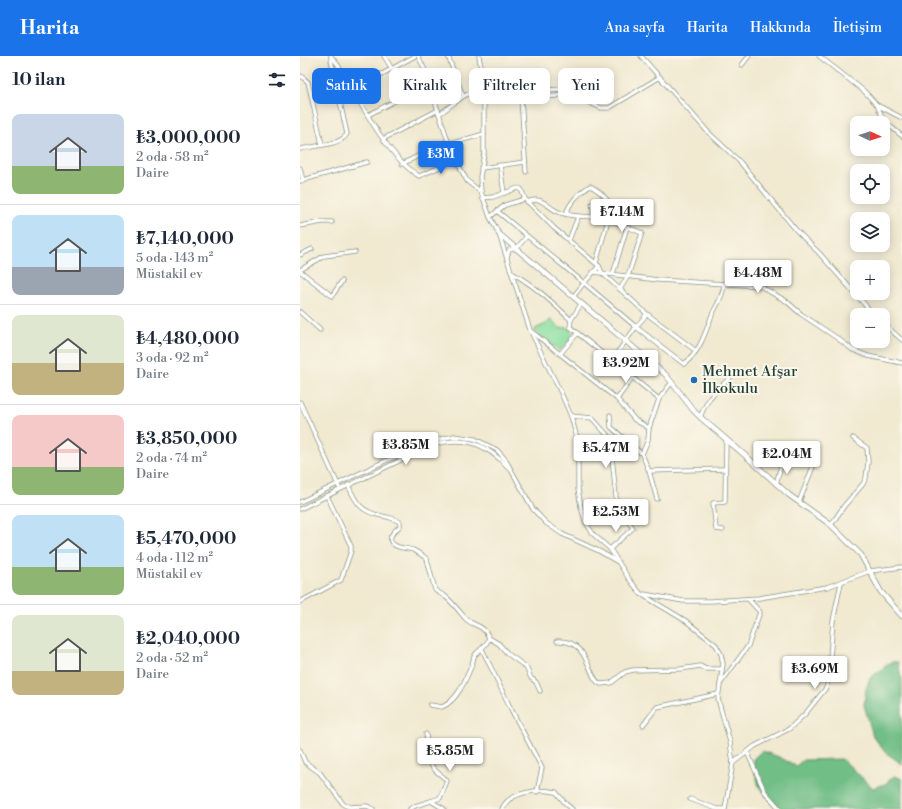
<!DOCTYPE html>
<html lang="tr">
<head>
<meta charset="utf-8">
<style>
	:root { --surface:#fff; --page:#f6f6f7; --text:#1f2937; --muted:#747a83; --line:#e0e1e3; --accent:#1a73e8 }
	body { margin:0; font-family:"Libre Bodoni",serif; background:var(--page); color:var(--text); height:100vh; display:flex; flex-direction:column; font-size:15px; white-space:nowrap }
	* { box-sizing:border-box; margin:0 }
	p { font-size:13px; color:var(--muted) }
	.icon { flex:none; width:22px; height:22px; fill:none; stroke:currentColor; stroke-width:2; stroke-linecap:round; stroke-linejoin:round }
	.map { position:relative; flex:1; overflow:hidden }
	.details { display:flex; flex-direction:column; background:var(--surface); width:300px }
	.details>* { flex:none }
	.hud { position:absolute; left:12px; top:12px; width:380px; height:36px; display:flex; gap:8px }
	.needle { width:26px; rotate:93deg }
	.buttons { position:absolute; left:550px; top:60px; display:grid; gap:8px }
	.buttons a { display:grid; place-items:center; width:40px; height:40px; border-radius:8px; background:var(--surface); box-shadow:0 2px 10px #0003; font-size:20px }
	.price { position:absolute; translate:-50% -34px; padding:0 9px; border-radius:4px; background:#fff; color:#222; font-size:13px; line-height:26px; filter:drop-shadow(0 1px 2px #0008) }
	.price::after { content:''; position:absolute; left:50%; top:24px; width:12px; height:9px; margin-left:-6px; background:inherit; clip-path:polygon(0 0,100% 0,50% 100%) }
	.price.on { background:var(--accent); color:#fff }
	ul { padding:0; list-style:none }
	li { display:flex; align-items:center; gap:12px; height:100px; padding:0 12px }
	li+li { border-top:1px solid var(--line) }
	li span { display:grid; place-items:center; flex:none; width:112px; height:80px; border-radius:8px; color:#555 }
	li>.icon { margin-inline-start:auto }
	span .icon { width:48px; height:48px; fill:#fffc; stroke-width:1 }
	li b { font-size:17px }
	h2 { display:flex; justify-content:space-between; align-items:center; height:48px; padding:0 12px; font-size:17px }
	.tag { padding:0 14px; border-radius:8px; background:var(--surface); box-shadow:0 2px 10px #0003; font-size:14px; line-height:36px }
	.tag.on { background:var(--accent); color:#fff }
	header { display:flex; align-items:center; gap:24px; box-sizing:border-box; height:56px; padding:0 20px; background:var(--accent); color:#fff }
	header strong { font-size:19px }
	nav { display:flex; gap:22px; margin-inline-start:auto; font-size:14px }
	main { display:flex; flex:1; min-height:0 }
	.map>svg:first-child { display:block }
</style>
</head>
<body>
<header>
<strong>Harita</strong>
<nav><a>Ana sayfa</a><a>Harita</a><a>Hakkında</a><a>İletişim</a></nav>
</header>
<main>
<section class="details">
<h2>10 ilan<svg class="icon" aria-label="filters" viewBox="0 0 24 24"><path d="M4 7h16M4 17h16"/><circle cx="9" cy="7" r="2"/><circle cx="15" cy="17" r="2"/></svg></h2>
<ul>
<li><span style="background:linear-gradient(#c9d6e8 65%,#8fb573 0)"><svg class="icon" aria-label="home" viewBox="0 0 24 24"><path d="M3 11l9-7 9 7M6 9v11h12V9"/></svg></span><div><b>₺3,000,000</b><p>2 oda · 58 m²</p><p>Daire</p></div></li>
<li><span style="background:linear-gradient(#bfe0f5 65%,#9aa5b1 0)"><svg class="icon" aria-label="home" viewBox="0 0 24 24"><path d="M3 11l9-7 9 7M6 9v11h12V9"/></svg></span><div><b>₺7,140,000</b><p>5 oda · 143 m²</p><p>Müstakil ev</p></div></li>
<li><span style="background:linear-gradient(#dfe7d0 60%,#c2b280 0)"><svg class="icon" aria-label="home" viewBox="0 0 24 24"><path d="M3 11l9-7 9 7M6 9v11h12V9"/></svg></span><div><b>₺4,480,000</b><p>3 oda · 92 m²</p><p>Daire</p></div></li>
<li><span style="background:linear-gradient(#f6c9c9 65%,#8fb573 0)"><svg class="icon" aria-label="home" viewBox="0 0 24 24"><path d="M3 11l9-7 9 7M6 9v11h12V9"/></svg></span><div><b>₺3,850,000</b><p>2 oda · 74 m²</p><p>Daire</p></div></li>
<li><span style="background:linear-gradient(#bfe0f5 65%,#8fb573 0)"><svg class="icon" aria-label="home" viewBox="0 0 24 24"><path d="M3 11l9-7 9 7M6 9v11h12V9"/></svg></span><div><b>₺5,470,000</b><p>4 oda · 112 m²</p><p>Müstakil ev</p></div></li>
<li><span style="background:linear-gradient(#dfe7d0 70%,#c2b280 0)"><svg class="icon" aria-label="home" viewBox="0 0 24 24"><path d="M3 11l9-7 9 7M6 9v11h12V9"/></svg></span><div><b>₺2,040,000</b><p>2 oda · 52 m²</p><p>Daire</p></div></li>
</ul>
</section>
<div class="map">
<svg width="602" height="753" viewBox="0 0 602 753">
	<rect width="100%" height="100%" fill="#fbf7ec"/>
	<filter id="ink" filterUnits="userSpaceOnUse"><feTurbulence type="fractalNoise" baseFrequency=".025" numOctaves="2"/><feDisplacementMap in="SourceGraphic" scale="8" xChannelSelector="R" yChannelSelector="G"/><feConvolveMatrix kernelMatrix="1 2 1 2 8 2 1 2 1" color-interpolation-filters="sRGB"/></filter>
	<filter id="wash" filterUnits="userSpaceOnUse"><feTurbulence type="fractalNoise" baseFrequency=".012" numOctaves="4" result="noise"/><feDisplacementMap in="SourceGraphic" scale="16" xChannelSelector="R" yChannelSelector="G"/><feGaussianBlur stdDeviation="0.9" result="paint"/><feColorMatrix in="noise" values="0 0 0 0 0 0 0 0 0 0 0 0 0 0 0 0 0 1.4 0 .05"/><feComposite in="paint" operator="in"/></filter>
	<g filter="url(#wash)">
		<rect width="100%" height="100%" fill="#f1e9d0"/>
		<!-- green -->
		<path fill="#8cdfa0" stroke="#568e6a" d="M251,263L260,272H264L266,271L274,279L260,295L236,277L235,273L246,268Z"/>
		<!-- forest -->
		<g fill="#71be86" stroke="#487e5d">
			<path d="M591,606H598L601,622H602V708L585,696L573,680L564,649L566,633L570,622Z"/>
			<path d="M462,695L479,701L496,710L503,704L542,703L573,732L585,728L594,720L602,723V753H478L459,731L454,711V702Z"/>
		</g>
	</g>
	<g filter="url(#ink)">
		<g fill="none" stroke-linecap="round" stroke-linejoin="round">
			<defs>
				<g id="minor">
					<path d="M31,0L38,9C59,43 86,100 119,120L138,112L155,102"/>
					<path d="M84,0L92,13"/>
					<path d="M118,0L124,12L148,85L155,102L167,125L181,136"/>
					<path d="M148,0L163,40"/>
					<path d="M179,0L182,18L184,44V98L180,121L181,136L190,161L199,178L230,274L261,337L271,360L277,382L278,398V433L281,451L285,465L293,478L310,493L329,523L341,538L386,565L416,589L421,598L423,608L418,643L430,686L433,707L425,753"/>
					<path d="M341,0L408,76L440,106L496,174L519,197L574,259"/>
					<path d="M519,0L564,35L577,49L584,65L602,80"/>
					<path d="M442,9L449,0"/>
					<path d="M182,18H230L238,23L245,33L248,34L260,33L265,36"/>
					<path d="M0,20H1L8,26L22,88"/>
					<path d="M53,34L115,0"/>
					<path d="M221,42L226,116"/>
					<path d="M184,44L257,40L265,36L301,52H309L360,21"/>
					<path d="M577,49L602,62"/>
					<path d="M139,58C155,48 163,36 183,34"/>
					<path d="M68,59L129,27"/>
					<path d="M83,83L138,54"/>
					<path d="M149,88L184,78"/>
					<path d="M0,93C12,90 42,89 47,78L31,4V0"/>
					<path d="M102,108L148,85"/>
					<path d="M200,109L204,137"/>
					<path d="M0,112L3,125"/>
					<path d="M181,112L225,106"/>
					<path d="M0,125L67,106"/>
					<path d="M182,142L193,141L218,132L221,133L225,143"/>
					<path d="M227,146C244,139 246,152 261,157C274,161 281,160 295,161C311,163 327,171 342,177L328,220L320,233"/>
					<path d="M292,148L295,161"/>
					<path d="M197,155L284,227L299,210"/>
					<path d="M266,158C269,147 280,136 290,130C303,136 316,151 312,165"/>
					<path d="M190,161L205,149L225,143L254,172L299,210L302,217L347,258L396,295"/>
					<path d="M0,170L22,166H32"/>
					<path d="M269,184L278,161"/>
					<path d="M0,199L12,193"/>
					<path d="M207,201L209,194L212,193H216L227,180"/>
					<path d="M296,207L308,164"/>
					<path d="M0,214L24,200L55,196"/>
					<path d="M0,215L32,240L42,225"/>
					<path d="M293,216L358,224L460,230L486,245L501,258L537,282L553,294L568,300L602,307"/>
					<path d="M212,217C234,229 253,247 271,264L270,271L359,343L372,326"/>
					<path d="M313,218L327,171"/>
					<path d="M273,241L284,227L336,271L347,258"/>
					<path d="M0,256L20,274"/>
					<path d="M271,264L281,248"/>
					<path d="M583,267L602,284"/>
					<path d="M231,275L317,343L335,364L349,372"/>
					<path d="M260,298L277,278"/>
					<path d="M311,305L336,271L384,308C400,296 405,277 412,259C417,248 424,239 424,227"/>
					<path d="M317,343L332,322"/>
					<path d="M0,346L39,431"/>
					<path d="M310,359L311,371L342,398"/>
					<path d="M271,360L292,362L310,382L317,450L333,472L310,493"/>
					<path d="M400,361C409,340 414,336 431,321"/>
					<path d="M349,415L425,413"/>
					<path d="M476,428L482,406"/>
					<path d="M48,429C56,447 61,456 82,460C88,461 94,462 100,466V470C97,473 92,477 91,480C87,492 107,492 113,494C118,496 123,500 127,503L135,534C138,537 142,538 146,541C153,547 159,555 165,562C173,571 183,567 189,582C187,590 180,593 175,599C173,602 173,607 171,611C165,625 157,645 142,651L130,649"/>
					<path d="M357,443L349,415L342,398L348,384L349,372L359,343"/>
					<path d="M0,446L83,406L132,385L154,380L175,383L197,394L205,403L233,453L246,467L262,478L299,495L318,506"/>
					<path d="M499,446L514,408"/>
					<path d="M0,453L132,389C165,379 185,387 209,412"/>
					<path d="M531,469L544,450L563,428L566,422L568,406L567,392L553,382"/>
					<path d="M423,474L416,473L413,447L425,446L426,384"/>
					<path d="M344,538L383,545H411L459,542L527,531L570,515L602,511"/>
					<path d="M0,546L41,524L51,495V490L27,440"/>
					<path d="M189,582L199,588L208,598L226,611L231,622L236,626L240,635"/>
					<path d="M257,585C291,583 287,624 301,628L311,627L325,616L333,614L381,613L400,610L406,613H422"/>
					<path d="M182,593L212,655L242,712L237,736"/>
					<path d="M420,628L448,590L460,556L448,543"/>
					<path d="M343,669L357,651L418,638"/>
					<path d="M126,678C129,694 122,699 135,714C138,718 144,720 147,725L140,742L131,745"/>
					<path d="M0,694L5,706L20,717L44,749L50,751L67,750L73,753"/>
					<path d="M447,696L465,736L480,753"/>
					<path d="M433,707L455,690L489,673L506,657L526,632L531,616L530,602L533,565L541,527"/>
					<path d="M390,743L417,753H425"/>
					<path d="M110,753L115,750L131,745L144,753"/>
					<path d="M202,753C208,736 241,732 256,736L266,748L272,753"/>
				</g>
				<path id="major" d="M199,178L366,319L394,355L400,361L447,401L489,439L531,469L561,499L581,536L602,560"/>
			</defs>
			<!-- minor casing -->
			<use href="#minor" stroke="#889382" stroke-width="5"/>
			<!-- major casing -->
			<use href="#major" stroke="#889382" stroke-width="6"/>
			<!-- minor -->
			<use href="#minor" stroke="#fff" stroke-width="3.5"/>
			<!-- major -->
			<use href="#major" stroke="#fff" stroke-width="4.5"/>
		</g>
	</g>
	<!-- markers -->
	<circle fill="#1f6fb2" stroke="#fbf7ec" stroke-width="1.5" cx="394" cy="324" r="4"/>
	<g text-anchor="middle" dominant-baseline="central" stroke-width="4" stroke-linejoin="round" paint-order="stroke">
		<!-- poi labels -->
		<g font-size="15" fill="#1f3d34" stroke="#fbf7ec" text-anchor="start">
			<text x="402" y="315">Mehmet Afşar<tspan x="402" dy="17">İlkokulu</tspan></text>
		</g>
	</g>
</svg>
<div class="buttons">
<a><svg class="needle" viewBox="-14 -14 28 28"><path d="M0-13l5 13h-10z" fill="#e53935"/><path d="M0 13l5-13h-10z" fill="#747a83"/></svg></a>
<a><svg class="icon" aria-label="locate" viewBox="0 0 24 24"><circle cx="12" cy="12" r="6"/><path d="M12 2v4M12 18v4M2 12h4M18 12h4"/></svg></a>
<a><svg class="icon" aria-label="layers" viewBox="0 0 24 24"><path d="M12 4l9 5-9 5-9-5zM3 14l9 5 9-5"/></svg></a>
<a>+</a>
<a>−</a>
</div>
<b class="price on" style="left:141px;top:119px">₺3M</b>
<b class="price" style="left:322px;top:177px">₺7.14M</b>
<b class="price" style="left:458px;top:238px">₺4.48M</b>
<b class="price" style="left:326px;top:328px">₺3.92M</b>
<b class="price" style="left:106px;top:410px">₺3.85M</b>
<b class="price" style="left:306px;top:413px">₺5.47M</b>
<b class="price" style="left:487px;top:419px">₺2.04M</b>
<b class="price" style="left:316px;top:477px">₺2.53M</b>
<b class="price" style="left:515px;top:634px">₺3.69M</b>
<b class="price" style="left:150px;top:716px">₺5.85M</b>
<div class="hud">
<a class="tag on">Satılık</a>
<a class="tag">Kiralık</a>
<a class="tag">Filtreler</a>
<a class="tag">Yeni</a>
</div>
</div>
</main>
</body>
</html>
